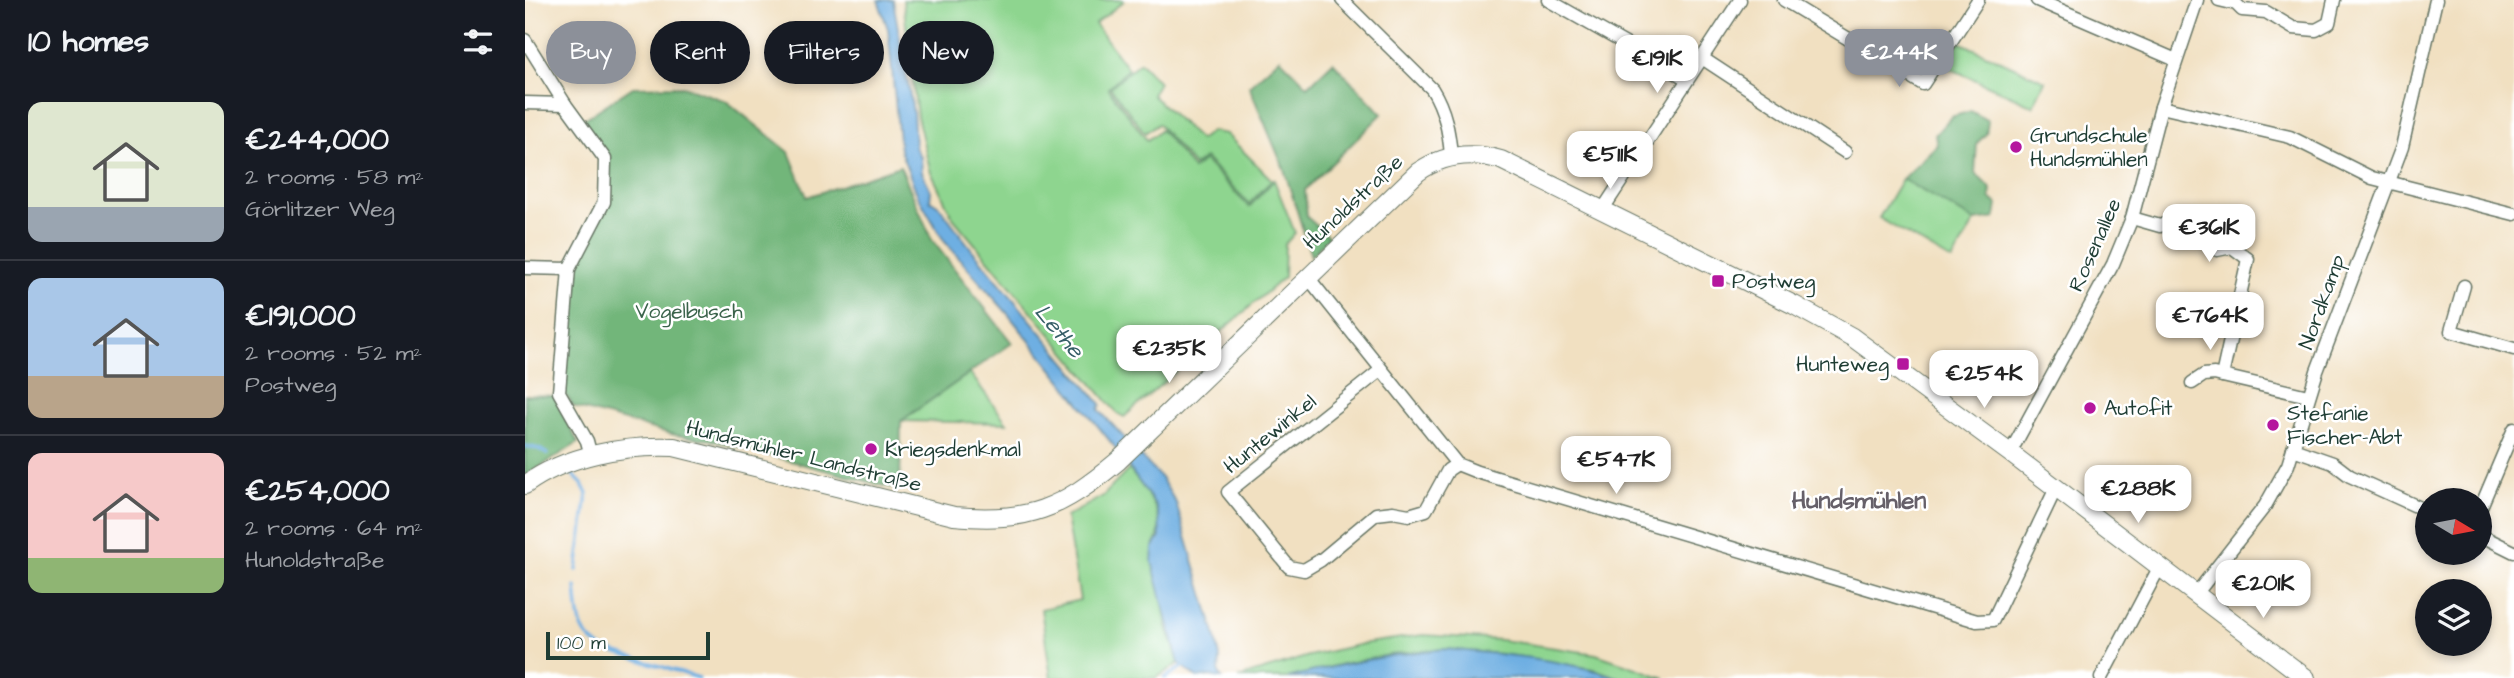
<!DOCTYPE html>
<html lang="en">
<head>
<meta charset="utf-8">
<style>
	:root { --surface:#171b24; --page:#242831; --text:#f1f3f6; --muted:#9ea1a6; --line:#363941; --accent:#8c9099 }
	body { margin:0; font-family:"Architects Daughter",sans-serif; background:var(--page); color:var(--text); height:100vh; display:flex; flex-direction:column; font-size:26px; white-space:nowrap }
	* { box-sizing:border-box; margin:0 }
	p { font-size:23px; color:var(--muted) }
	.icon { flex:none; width:38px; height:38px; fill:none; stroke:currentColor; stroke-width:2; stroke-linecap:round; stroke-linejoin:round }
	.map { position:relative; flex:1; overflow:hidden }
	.side { display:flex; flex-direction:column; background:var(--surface); width:525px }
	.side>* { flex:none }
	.hud { position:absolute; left:21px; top:21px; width:665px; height:63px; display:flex; gap:14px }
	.needle { width:46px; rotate:100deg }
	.controls { position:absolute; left:1890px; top:488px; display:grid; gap:14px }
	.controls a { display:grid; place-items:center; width:77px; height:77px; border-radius:50%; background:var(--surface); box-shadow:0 4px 10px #0003; font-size:35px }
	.scale { position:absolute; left:21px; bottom:18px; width:164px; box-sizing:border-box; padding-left:7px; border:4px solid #1f3d34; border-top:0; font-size:19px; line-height:24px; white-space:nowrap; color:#1f3d34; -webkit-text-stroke:5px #fff; paint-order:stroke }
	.price { position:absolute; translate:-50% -60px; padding:0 16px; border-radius:14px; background:#fff; color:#222; font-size:23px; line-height:46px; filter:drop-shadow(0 2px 4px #0008) }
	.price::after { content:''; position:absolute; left:50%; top:42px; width:21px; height:16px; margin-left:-10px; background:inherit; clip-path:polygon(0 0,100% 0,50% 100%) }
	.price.selected { background:var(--accent); color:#fff }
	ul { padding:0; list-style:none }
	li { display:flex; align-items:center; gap:21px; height:175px; padding:0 28px }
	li+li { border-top:2px solid var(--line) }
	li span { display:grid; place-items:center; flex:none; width:196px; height:140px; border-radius:14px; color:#555 }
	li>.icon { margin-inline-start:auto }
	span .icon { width:84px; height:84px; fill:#fffc; stroke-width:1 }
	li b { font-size:30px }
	h2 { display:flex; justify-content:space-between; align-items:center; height:84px; padding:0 28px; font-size:30px }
	.pill { padding:0 24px; border-radius:32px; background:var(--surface); box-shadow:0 4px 10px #0003; font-size:24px; line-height:63px }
	.pill.selected { background:var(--accent); color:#fff }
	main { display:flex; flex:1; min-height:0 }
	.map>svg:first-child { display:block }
</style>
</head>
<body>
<main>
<section class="side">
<h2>10 homes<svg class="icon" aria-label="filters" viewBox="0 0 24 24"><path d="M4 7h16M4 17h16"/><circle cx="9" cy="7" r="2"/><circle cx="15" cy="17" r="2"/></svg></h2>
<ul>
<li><span style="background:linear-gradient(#dfe7d0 75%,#9aa5b1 0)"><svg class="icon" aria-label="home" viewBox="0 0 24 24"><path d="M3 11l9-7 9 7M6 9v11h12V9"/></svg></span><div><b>€244,000</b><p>2 rooms · 58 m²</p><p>Görlitzer Weg</p></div></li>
<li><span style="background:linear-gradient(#a9c7e8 70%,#b9a48a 0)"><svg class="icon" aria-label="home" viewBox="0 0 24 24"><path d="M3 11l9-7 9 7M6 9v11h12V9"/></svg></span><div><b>€191,000</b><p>2 rooms · 52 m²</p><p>Postweg</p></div></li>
<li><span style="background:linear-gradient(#f6c9c9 75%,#8fb573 0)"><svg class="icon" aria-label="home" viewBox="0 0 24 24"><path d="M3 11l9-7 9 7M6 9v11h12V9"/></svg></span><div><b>€254,000</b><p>2 rooms · 64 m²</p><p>Hunoldstraße</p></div></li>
</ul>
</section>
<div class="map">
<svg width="1989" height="678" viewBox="0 0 1989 678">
	<rect width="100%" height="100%" fill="#fff"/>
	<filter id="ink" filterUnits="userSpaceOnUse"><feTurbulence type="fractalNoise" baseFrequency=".0143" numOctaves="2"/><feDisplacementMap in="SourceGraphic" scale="14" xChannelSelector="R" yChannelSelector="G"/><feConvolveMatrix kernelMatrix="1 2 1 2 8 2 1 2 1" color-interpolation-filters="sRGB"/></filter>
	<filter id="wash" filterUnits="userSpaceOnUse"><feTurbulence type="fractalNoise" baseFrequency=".00686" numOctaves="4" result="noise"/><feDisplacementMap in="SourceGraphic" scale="28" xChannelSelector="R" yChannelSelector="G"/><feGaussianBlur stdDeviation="1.57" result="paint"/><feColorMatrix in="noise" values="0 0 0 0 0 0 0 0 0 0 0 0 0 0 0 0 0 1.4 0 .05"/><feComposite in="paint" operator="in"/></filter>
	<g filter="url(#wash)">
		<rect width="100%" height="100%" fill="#f1e0c1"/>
		<!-- green -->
		<g fill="#8ed58f" stroke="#568962" stroke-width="2">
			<path d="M378,0H597L599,1L570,24L603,69L583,88L622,140L636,130L668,169L679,160L724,207L749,180L770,233L760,244L759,277L599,417L592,413L428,218L405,170L392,116Z"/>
			<path d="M1434,42L1520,81L1508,106L1420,66Z"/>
			<path d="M615,62L634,82L627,95L675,140L686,131L701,134L747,180L724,204L680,158L669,166L633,124L620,133L585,87Z"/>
			<path d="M1377,179L1450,221L1427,261L1354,218Z"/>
			<path d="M445,373L482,423L376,421Z"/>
			<path d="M604,469C622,493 646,518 628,548L642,627L654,663L631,678H526L516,609L555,600L541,517L578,496Z"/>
			<path d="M898,635L976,640L1071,654L1140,678H1095L1069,669L977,654L920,649L875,653L817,664L763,678H713L784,656L842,643Z"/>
		</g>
		<!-- forest -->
		<g fill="#72b67a" stroke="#487a57" stroke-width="2">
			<path d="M755,58L783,86L808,62L857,114L780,190L782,217L804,237L786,256L759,169L724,86Z"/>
			<path d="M158,86L201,101L264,152L282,197L375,166L407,240L487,343L376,421L375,490L186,440L150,435L49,407L38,391L44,274L81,203L83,160L58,120L108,87Z"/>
			<path d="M1446,111L1463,121L1461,134L1452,143L1450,173L1466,189L1465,198L1472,204L1470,218L1450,221L1377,179L1412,145L1410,135L1426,117Z"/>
			<path d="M0,395L29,396L53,443L0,476Z"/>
		</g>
		<!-- water -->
		<g fill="#6eafe2" stroke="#46768b" stroke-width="2">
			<path d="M353,0H368L388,112L390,147L396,157L397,172L406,191L405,200L414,206L448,251L576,404L574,410L636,478L651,503L690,634L695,657L694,673L697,678L685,676L672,678L654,663L627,562L628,548L635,537L634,518L631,506L589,446L483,314L419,241L393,196L375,150L363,29Z"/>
			<path d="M920,649C978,654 1039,659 1095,678H763C815,664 866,654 920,649Z"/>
		</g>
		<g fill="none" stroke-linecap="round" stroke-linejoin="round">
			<!-- stream -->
			<g stroke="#6eafe2" stroke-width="3.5">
				<path d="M0,446L14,449L22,454"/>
				<path d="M44,471L57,484L62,494L52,570"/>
				<path d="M51,587C54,615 51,635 79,649L174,678"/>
				<path d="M640,678L662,664"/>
			</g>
		</g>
	</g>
	<g filter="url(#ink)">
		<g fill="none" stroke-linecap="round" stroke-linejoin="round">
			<defs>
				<g id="street">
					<path d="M817,0L907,89C920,110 924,132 926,155"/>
					<path d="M1023,0L1162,79"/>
					<path d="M1259,0L1398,84L1453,0"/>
					<path d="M1512,0L1651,60"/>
					<path d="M1694,0L1711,4L1717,10L1741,12L1768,28L1791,30L1804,23L1809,0"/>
					<path d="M0,40L40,104L80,159L79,202L44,269L34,392L62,441L66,456"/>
					<path d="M1177,58L1320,152"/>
					<path d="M0,103L40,104"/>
					<path d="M1636,107L1765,137L1847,178L1989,214"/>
					<path d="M1078,209L1215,0"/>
					<path d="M1607,218L1635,226L1642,223L1674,237L1692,250L1707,247L1723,259L1697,376"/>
					<path d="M0,268L44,269"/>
					<path d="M782,276L932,464L952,472L1452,621L1468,620L1531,488"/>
					<path d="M1939,286L1926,331L1989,349"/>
					<path d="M856,370L703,492L764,567L779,570L796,560L851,514L868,512L884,515L901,510L923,470L932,464"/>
					<path d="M1667,383L1679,375L1689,374L1783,396"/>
					<path d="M1768,449L1808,463L1825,476L1902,511"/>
					<path d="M1485,453L1588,264L1607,218L1636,107L1672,0"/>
					<path d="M1955,509L1989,429"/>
					<path d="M1955,535L1989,552"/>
					<path d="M1671,594L1740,506L1763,465L1792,371L1877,147L1911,0"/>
					<path d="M1576,678L1635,566"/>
				</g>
				<path id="secondary" d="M0,485C41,455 100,445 149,447L429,516C503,523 536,509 593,461L893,172C919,154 946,151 976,160L1269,305L1327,337L1485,453L1781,678"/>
			</defs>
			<!-- street casing -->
			<use href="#street" stroke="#687665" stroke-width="15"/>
			<!-- secondary casing -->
			<use href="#secondary" stroke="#687665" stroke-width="20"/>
			<!-- street -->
			<use href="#street" stroke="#fff" stroke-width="12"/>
			<!-- secondary -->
			<use href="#secondary" stroke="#fff" stroke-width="18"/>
		</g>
	</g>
	<!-- markers -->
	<g fill="#b5179e" stroke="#fff" stroke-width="2.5">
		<circle cx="1491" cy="147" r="7"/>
		<rect x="1186" y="274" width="14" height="14" rx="3.5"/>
		<rect x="1371" y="357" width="14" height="14" rx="3.5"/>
		<circle cx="1565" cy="408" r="7"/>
		<circle cx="1748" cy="425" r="7"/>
		<circle cx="346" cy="449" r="7"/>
	</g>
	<g text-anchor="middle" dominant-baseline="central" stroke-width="5" stroke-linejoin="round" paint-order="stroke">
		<!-- poi labels -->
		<g font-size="21" fill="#1f3d34" stroke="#fff" text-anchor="start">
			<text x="1505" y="135">Grundschule<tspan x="1505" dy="24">Hundsmühlen</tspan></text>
			<text x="1207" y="281">Postweg</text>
			<text x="1364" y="364" text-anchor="end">Hunteweg</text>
			<text x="1579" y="408">Autofit</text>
			<text x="1762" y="413">Stefanie<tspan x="1762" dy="24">Fischer-Abt</tspan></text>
			<text x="360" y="449">Kriegsdenkmal</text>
		</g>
		<!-- street labels -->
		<g font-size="21" fill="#1f3d34" stroke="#fff">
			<text transform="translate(828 202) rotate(-43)">Hunoldstraße</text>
			<text transform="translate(1570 245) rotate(-66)">Rosenallee</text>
			<text transform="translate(1797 302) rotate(-70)">Nordkamp</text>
			<text transform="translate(745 434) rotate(-39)">Huntewinkel</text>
			<text transform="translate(279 456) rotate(14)">Hundsmühler Landstraße</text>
		</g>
		<!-- park labels -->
		<g font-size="21" fill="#3b634b" stroke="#fff">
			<text x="164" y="311">Vogelbusch</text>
		</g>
		<!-- water labels -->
		<g font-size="23" font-style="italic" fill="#375f68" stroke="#fff">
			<text transform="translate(534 331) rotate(50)">Lethe</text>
		</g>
		<!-- quarter labels -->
		<g font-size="24" font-weight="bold" fill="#666069" stroke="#fff">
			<text x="1334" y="501">Hundsmühlen</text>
		</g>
	</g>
</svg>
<div class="controls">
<a><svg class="needle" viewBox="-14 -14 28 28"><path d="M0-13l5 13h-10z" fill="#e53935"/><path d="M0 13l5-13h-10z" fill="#9ea1a6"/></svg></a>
<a><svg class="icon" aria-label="layers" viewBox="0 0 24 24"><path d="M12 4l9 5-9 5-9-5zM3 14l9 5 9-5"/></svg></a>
</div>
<div class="scale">100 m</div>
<b class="price selected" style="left:1374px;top:89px">€244K</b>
<b class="price" style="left:1132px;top:95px">€191K</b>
<b class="price" style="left:1085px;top:191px">€511K</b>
<b class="price" style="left:1684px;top:264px">€361K</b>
<b class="price" style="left:1685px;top:352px">€764K</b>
<b class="price" style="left:644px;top:385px">€235K</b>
<b class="price" style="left:1459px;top:410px">€254K</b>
<b class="price" style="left:1091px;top:496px">€547K</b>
<b class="price" style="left:1613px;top:525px">€288K</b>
<b class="price" style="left:1738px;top:620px">€201K</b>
<div class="hud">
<a class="pill selected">Buy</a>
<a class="pill">Rent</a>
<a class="pill">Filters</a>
<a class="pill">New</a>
</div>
</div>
</main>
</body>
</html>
